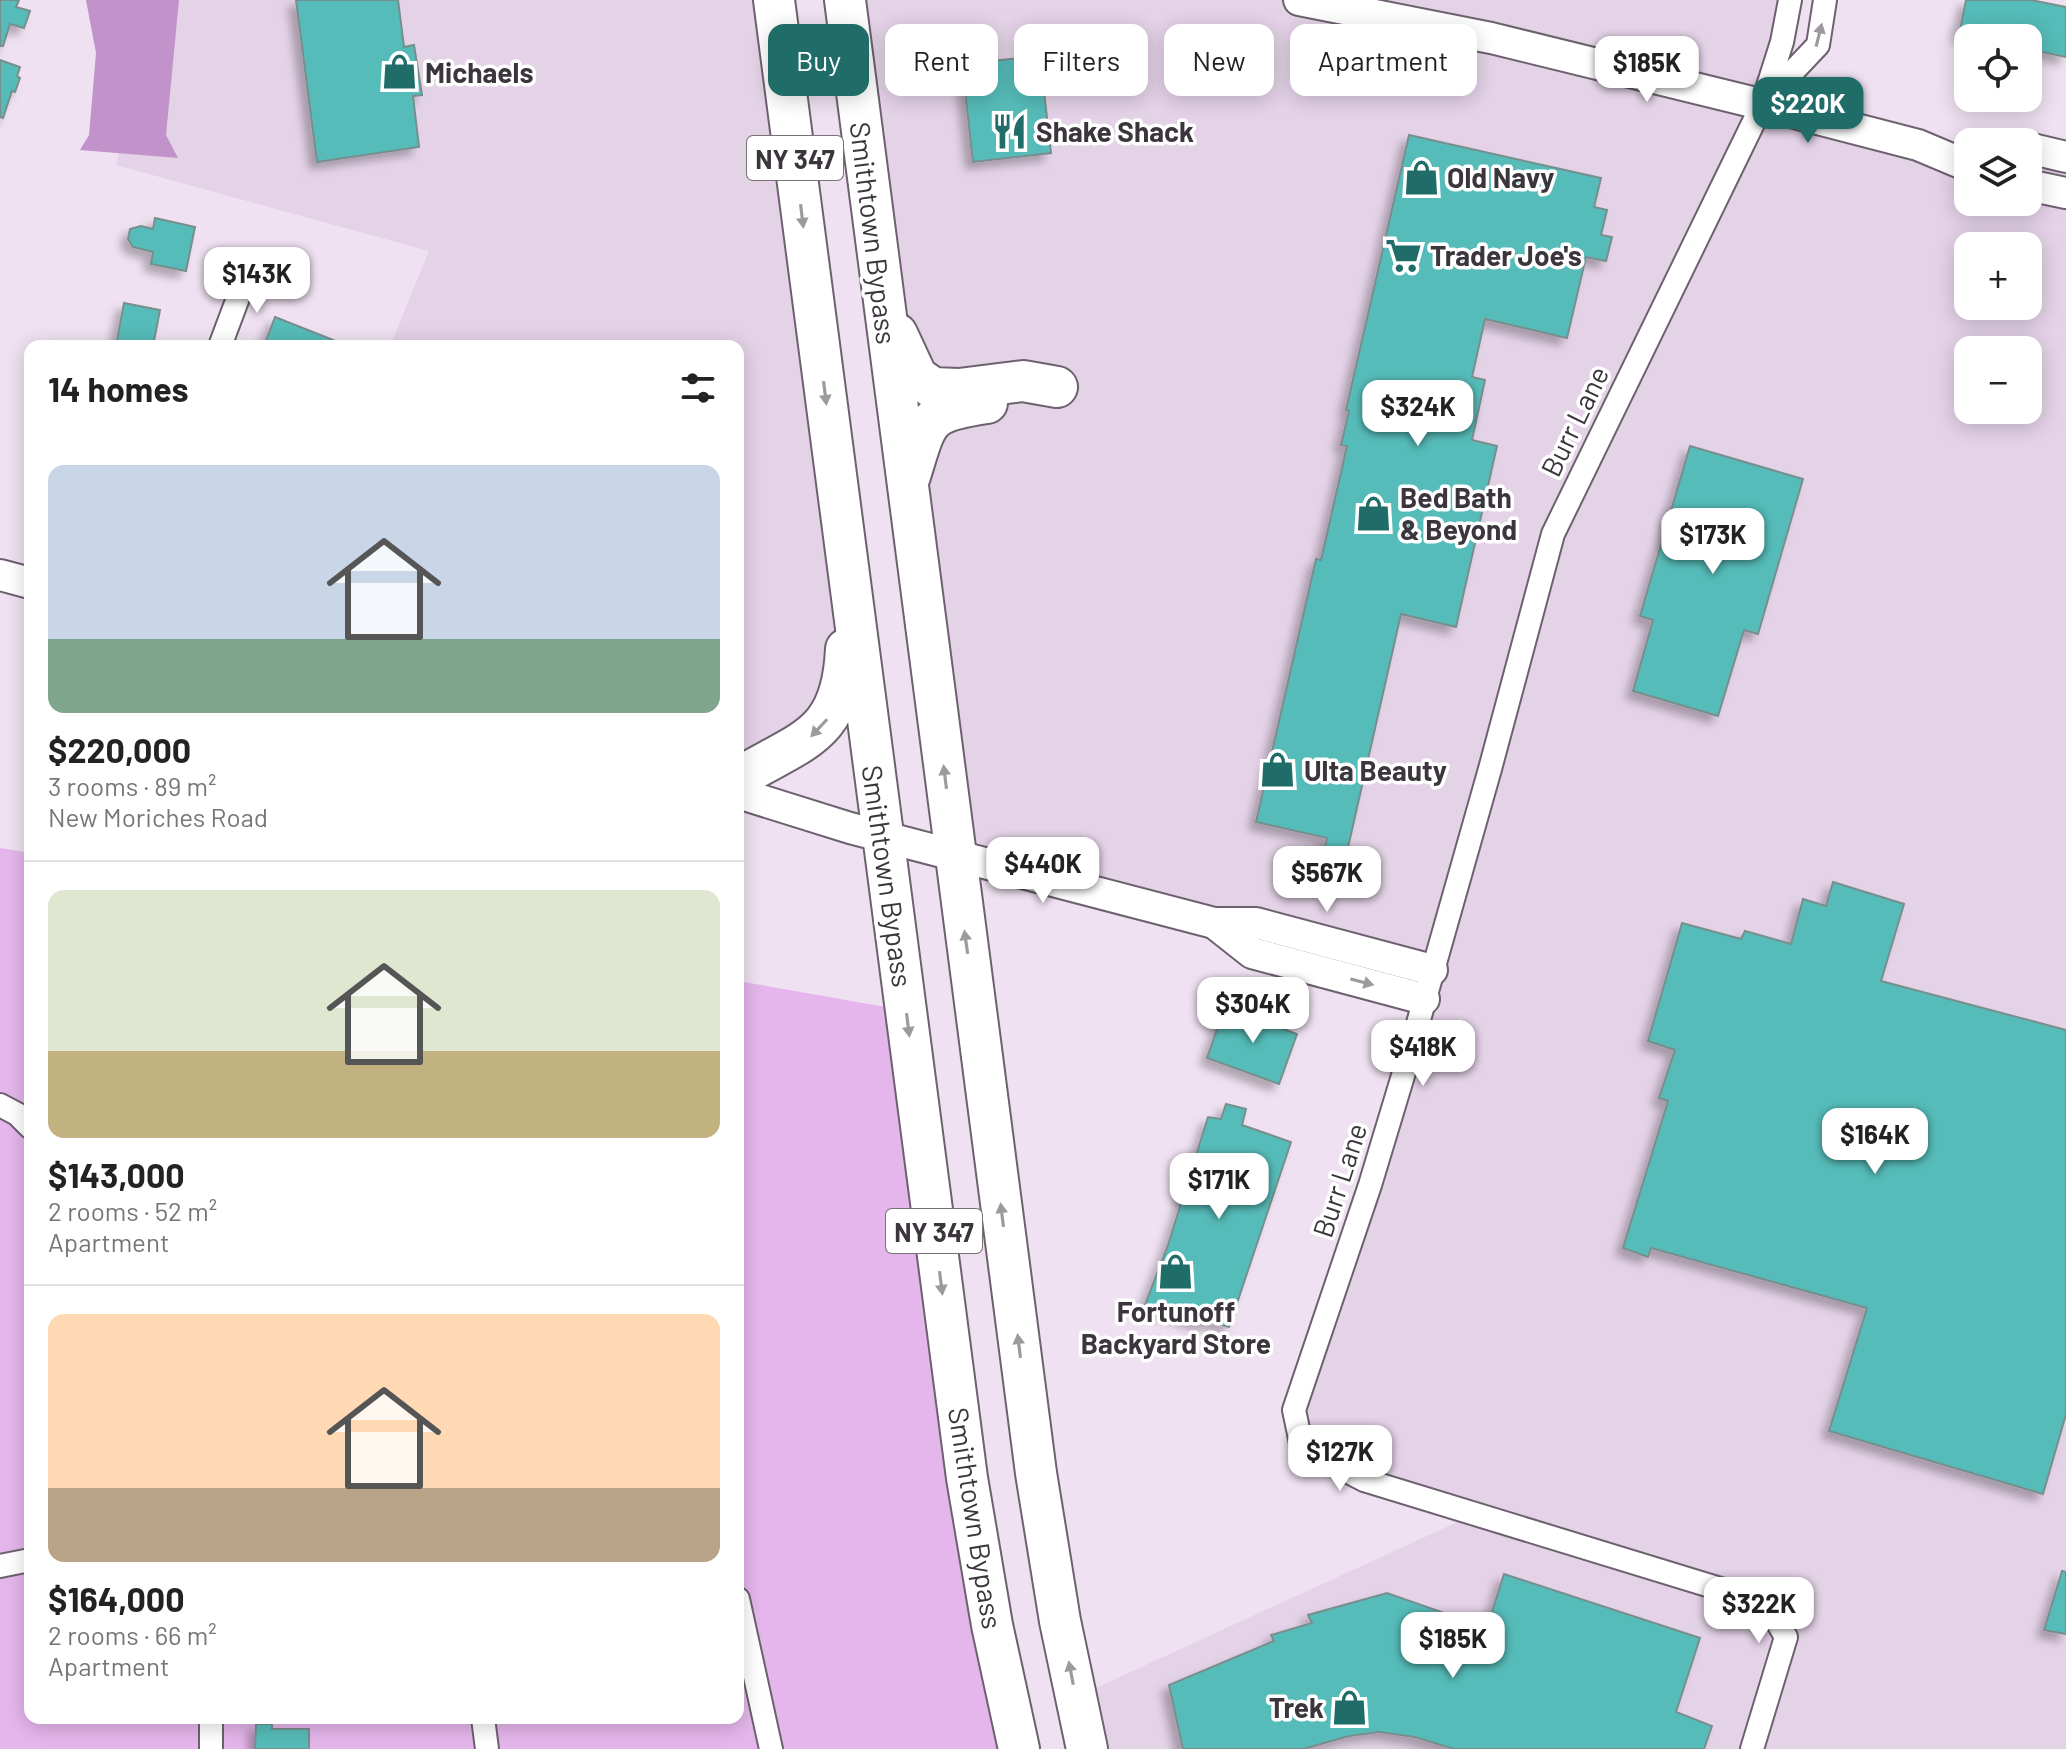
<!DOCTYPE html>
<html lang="en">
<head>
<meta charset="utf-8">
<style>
	:root { --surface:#fff; --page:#f2f2f2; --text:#222; --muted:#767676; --line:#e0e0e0; --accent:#206c69 }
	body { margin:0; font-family:Barlow,sans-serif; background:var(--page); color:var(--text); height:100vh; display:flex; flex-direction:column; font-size:30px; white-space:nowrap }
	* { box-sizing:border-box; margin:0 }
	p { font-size:26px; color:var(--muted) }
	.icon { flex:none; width:44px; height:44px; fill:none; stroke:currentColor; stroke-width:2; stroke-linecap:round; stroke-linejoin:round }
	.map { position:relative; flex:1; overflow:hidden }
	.details { position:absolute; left:24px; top:340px; width:720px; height:1384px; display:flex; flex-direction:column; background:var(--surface); border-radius:16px; box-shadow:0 4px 20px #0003 }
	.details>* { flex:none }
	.top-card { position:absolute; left:768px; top:24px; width:760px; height:72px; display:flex; gap:16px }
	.controls { position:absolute; left:1954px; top:24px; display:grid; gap:16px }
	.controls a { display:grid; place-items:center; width:88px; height:88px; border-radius:16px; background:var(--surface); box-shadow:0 4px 20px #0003; font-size:40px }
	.price { position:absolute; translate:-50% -68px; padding:0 18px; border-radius:16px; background:#fff; color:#222; font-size:26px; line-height:52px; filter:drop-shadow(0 2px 4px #0008) }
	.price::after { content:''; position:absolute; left:50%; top:48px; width:24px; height:18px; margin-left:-12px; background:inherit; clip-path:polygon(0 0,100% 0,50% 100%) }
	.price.on { background:var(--accent); color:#fff }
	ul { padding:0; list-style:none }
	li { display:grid; align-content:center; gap:16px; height:424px; padding:0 24px }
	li+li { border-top:2px solid var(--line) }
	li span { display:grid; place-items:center; height:248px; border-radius:16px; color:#555 }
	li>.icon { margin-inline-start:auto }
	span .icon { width:144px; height:144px; fill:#fffc; stroke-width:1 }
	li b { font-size:34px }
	h2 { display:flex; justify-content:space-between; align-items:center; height:96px; padding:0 24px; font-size:34px }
	.pill { padding:0 28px; border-radius:16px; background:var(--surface); box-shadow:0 4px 20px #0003; font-size:28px; line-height:72px }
	.pill.on { background:var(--accent); color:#fff }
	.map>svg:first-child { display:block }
</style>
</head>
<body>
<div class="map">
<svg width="2066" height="1749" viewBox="0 0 2066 1749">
	<defs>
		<filter id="shadow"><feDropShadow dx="-7" dy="7" stdDeviation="4" flood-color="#0004"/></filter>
	</defs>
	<rect width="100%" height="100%" fill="#efe1f1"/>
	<!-- built -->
	<g fill="#e4d2e7" fill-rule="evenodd">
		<path d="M159,0H775L863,680L738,771V346H390L429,251L116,165Z"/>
		<path d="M844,0H1790L1762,105L1968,146V202H2028V157L2066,165V1749H1087L1076,1697L1475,1514L1302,1448L1294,1410L1432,971L955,854ZM1968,246H2028V306H1968ZM1968,350H2028V410H1968Z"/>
	</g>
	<!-- green -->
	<path fill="#e5b6ec" d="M0,848L30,853V1718H738V981L897,1009L1019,1749H0Z"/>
	<!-- forest -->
	<path fill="#c293ca" d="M86,0H179L166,135L178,158L80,150L89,135L96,53Z"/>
	<!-- building -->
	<g fill="#57bcb9" stroke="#788e8d" stroke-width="2" filter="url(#shadow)">
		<path d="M0,0H19L16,7L30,11L24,28L10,24L3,46H0Z"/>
		<path d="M296,0H398L404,47L414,45L422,95L413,96L419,147L317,162Z"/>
		<path d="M1966,0H2031L2066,7V57L2028,49V38H1974L1959,35Z"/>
		<path d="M1040,56L1051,153L973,162L962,64Z"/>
		<path d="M0,60L20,67L17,76L20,78L15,92L12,91L3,118L0,117Z"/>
		<path d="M1409,135L1601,178L1594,207L1607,210L1601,235L1612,237L1606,261L1586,257L1567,338L1485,319L1472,377L1485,380L1472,440L1497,446L1456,627L1401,614L1344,865L1322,861L1327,838L1256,822L1316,559L1321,560L1347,446L1341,445L1349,411L1346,410Z"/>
		<path d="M155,218L195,227L186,271L151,264L153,252L133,247L128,239L130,229L141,226L153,229Z"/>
		<path d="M124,303L160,310L153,346H116Z"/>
		<path d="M275,317L346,345L345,346H264Z"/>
		<path d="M1690,446L1803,479L1758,634L1744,630L1718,716L1633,691L1653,620L1640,616Z"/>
		<path d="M1833,882L1904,904L1881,981L2066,1030V1414L2043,1494L1829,1431L1867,1308L1651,1248L1648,1257L1623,1248L1668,1101L1659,1098L1675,1050L1648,1041L1682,923L1741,939L1745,931L1791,944L1803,899L1826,906Z"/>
		<path d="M1254,1004L1275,1012L1270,1024L1297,1034L1279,1084L1207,1058L1223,1012L1248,1021Z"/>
		<path d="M1226,1104L1246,1109L1242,1125L1291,1142L1229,1327L1208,1321L1203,1324L1145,1305L1168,1245L1208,1117L1221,1119Z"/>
		<path d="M2062,1571L2066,1572V1634L2044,1630Z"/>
		<path d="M1504,1574L1700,1638L1676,1712L1712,1726L1704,1749H1454L1415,1737L1379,1732L1349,1736L1303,1749H1183L1169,1685L1274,1641L1271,1635L1312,1623L1308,1615L1387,1593L1487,1628Z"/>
		<path d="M256,1724H272V1729H309V1749H255Z"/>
	</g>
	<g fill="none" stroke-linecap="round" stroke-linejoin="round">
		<defs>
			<g id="street">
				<path d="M1765,101L1818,45L1825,0"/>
				<path d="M220,346L238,298L239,273"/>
				<path d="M0,1105L17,1114L30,1127"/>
				<path d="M0,1566L30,1560"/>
				<path d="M738,1599L771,1749"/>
				<path d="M211,1718V1749"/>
				<path d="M483,1718L487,1749"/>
				<path d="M1752,1749L1786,1637L1766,1603L1364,1480L1302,1448L1294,1410L1370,1185L1405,1069L1490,769L1553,534L1762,105L1782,42L1790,0"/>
			</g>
			<g id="secondary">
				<path d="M1299,0L1491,38L1752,102L1918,145L1968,166"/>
				<path d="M2028,148L2066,157"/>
				<path d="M2028,185L2066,193"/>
				<path d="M0,575L30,583"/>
				<path d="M738,793L850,828L1214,923H1256L1432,970"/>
				<path d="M1214,923L1252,953L1424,999"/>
			</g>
			<g id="highway">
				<path d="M774,0L967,1478L992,1625L1019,1749"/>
				<path d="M845,0L1036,1473L1060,1621L1087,1749"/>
				<path d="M897,334L917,377L933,388L959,389L1023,381L1057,387"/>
				<path d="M910,476C928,418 925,412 987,403"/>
				<path d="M738,778C803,739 842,737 846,649"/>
			</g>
		</defs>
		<!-- street casing -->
		<use href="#street" stroke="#6d616f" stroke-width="26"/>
		<!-- secondary casing -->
		<use href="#secondary" stroke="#6d616f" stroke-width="34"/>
		<!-- highway casing -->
		<use href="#highway" stroke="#6d616f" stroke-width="44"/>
		<!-- street -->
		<use href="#street" stroke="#fff" stroke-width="22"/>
		<!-- secondary -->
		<use href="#secondary" stroke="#fff" stroke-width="30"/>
		<!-- highway -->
		<use href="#highway" stroke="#fff" stroke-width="40"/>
	</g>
	<!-- one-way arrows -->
	<defs><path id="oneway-solid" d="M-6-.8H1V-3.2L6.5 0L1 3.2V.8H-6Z" transform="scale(2)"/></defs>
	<g fill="#9d9a9e">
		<use href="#oneway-solid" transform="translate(1819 35) rotate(-76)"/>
		<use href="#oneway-solid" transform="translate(802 216) rotate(83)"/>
		<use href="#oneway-solid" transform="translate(825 393) rotate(83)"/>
		<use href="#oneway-solid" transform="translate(819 728) rotate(133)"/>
		<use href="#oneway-solid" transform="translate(945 777) rotate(-97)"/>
		<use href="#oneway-solid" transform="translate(966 942) rotate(-98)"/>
		<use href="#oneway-solid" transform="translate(1362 982) rotate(15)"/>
		<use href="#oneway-solid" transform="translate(908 1025) rotate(83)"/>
		<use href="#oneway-solid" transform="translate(1002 1215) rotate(-97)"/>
		<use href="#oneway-solid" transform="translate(941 1283) rotate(83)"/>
		<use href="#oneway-solid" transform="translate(1019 1346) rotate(-97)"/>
		<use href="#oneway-solid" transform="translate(1071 1673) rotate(-101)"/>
	</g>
	<!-- icons -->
	<defs>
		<symbol id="shop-bare" viewBox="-9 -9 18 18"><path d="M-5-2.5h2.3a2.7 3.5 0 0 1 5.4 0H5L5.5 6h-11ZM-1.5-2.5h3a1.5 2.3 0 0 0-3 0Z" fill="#206c69" stroke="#fff" stroke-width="2.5" paint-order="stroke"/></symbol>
		<symbol id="restaurant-bare" viewBox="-9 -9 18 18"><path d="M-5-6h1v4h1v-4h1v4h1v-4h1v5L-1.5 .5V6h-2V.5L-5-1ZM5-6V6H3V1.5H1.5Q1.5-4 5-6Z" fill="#206c69" stroke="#fff" stroke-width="2.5" paint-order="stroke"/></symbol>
		<symbol id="supermarket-bare" viewBox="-9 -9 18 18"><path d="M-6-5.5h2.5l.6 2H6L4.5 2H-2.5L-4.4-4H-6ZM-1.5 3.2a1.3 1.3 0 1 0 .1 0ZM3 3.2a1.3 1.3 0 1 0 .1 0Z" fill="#206c69" stroke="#fff" stroke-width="2.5" paint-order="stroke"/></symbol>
	</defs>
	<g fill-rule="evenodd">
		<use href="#shop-bare" x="374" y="46" width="51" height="51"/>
		<use href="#restaurant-bare" x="984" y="106" width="51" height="51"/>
		<use href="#shop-bare" x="1396" y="152" width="51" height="51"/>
		<use href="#supermarket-bare" x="1378" y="230" width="51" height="51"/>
		<use href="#shop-bare" x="1348" y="488" width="51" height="51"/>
		<use href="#shop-bare" x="1252" y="744" width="51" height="51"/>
		<use href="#shop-bare" x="1150" y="1246" width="51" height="51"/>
		<use href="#shop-bare" x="1324" y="1682" width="51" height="51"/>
	</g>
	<g text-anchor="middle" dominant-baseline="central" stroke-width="7" stroke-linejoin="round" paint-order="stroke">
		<!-- shield labels -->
		<g fill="#fff" stroke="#767276" stroke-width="2">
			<rect x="747" y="136" width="96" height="44" rx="6"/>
			<rect x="886" y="1209" width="96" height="44" rx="6"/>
		</g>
		<g font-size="26" font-weight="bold" fill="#3b363c">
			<text x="795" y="158">NY 347</text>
			<text x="934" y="1231">NY 347</text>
		</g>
		<!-- poi labels -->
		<g font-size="28" font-weight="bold" fill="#3b363c" stroke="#fff" text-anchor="start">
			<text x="425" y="72">Michaels</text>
			<text x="1036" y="131">Shake Shack</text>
			<text x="1447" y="177">Old Navy</text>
			<text x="1430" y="255">Trader Joe's</text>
			<text x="1400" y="497">Bed Bath<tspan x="1400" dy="32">&amp; Beyond</tspan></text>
			<text x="1304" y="770">Ulta Beauty</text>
			<text x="1176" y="1311" text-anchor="middle">Fortunoff<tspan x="1176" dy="32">Backyard Store</tspan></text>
			<text x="1324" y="1707" text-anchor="end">Trek</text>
		</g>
		<!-- street labels -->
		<g font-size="28" fill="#3b363c" stroke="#fff">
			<text transform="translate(874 233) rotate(83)">Smithtown Bypass</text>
			<text transform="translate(1574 421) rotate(-64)">Burr Lane</text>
			<text transform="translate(888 876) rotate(82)">Smithtown Bypass</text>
			<text transform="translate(1339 1180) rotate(-72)">Burr Lane</text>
			<text transform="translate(976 1518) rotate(81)">Smithtown Bypass</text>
		</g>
	</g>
</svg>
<div class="controls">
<a><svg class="icon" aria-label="locate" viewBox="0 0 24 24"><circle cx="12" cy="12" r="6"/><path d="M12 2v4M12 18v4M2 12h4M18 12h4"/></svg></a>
<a><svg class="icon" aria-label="layers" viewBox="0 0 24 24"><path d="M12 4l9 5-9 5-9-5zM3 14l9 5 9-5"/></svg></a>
<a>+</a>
<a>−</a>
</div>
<b class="price" style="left:1647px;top:104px">$185K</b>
<b class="price on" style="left:1808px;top:145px">$220K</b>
<b class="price" style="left:257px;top:315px">$143K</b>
<b class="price" style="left:1418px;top:448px">$324K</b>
<b class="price" style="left:1713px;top:576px">$173K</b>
<b class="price" style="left:1043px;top:905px">$440K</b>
<b class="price" style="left:1327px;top:914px">$567K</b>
<b class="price" style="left:1253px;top:1045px">$304K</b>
<b class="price" style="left:1423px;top:1088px">$418K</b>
<b class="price" style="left:1875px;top:1176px">$164K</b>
<b class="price" style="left:1219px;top:1221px">$171K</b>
<b class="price" style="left:1340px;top:1493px">$127K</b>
<b class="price" style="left:1759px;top:1645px">$322K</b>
<b class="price" style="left:1453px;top:1680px">$185K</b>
<div class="top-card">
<a class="pill on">Buy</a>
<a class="pill">Rent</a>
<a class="pill">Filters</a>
<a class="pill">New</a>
<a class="pill">Apartment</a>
</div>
<section class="details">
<h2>14 homes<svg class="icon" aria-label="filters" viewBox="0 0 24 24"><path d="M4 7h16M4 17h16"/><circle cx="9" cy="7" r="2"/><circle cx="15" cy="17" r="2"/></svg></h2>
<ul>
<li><span style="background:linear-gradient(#c9d6e8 70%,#7fa58c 0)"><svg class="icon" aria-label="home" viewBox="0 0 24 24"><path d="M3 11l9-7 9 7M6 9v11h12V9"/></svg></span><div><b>$220,000</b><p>3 rooms · 89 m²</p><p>New Moriches Road</p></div></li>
<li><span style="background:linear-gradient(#dfe7d0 65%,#c2b280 0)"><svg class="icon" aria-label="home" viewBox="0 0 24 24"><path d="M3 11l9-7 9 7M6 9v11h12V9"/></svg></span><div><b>$143,000</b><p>2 rooms · 52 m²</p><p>Apartment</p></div></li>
<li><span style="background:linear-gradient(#ffd9b3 70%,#b9a48a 0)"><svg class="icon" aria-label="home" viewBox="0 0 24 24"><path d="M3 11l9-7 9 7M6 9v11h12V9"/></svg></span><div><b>$164,000</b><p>2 rooms · 66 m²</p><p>Apartment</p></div></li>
</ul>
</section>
</div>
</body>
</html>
